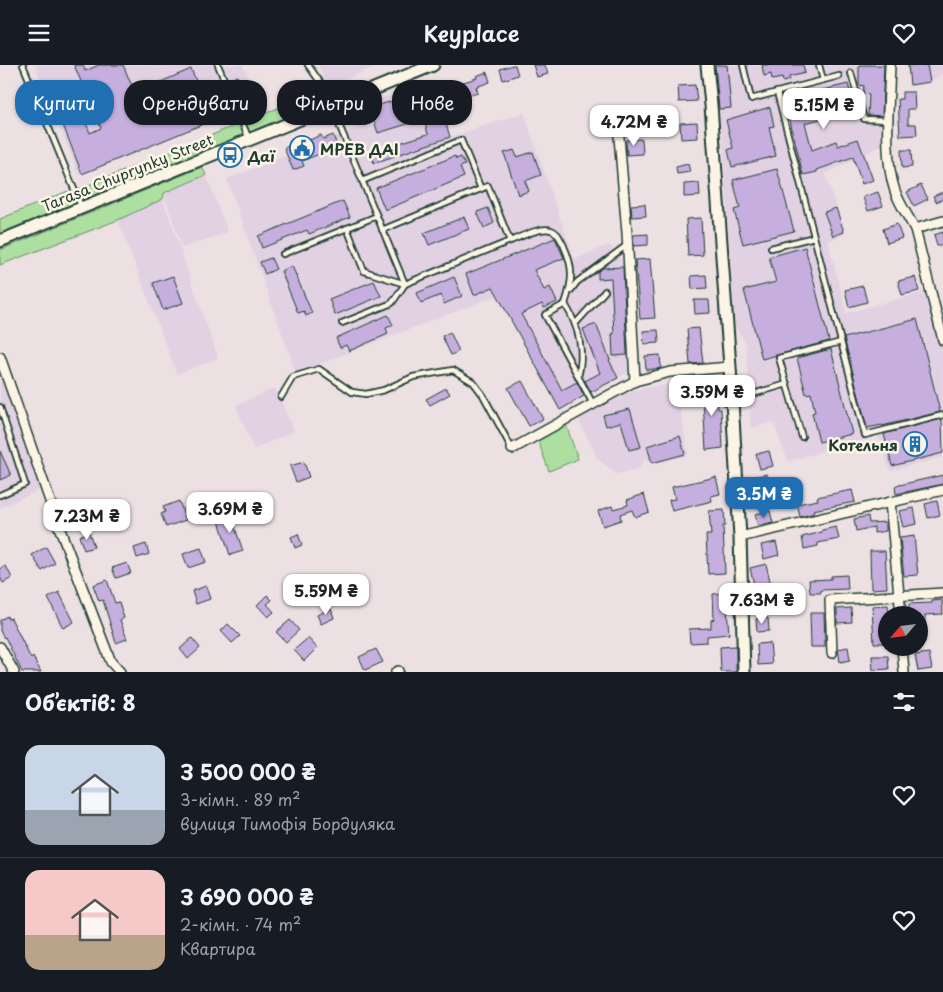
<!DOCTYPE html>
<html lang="uk">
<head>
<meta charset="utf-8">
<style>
	:root { --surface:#171b24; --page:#20242c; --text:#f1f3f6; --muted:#9ea1a6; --line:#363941; --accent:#1f6fb2 }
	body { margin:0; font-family:"Playpen Sans",sans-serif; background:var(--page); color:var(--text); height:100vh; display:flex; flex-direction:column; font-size:19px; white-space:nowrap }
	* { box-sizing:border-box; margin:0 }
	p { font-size:16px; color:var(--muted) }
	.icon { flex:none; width:28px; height:28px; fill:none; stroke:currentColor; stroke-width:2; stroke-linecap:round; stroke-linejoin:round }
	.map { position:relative; height:607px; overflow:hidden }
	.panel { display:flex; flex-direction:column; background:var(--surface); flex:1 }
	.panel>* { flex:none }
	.hud { position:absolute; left:15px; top:15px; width:500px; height:45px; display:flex; gap:10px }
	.needle { width:32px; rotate:242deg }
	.fabs { position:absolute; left:878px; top:541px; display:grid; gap:10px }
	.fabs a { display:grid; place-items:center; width:50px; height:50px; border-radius:50%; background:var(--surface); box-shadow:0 1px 4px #0004; font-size:25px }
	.price { position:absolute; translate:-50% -42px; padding:0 11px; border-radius:10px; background:#fff; color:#222; font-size:16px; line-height:32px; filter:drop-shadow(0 1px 2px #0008) }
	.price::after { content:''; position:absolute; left:50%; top:30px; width:15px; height:11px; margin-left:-8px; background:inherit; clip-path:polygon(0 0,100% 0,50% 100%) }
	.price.selected { background:var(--accent); color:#fff }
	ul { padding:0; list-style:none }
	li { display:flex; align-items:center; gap:15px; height:125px; padding:0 25px }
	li+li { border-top:1px solid var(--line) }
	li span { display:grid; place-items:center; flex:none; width:140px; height:100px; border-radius:15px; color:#555 }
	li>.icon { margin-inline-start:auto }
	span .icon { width:60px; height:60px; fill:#fffc; stroke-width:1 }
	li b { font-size:21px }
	h2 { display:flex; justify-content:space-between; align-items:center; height:60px; padding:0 25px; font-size:21px }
	.tag { padding:0 18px; border-radius:20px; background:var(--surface); box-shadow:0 1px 4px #0004; font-size:18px; line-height:45px }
	.tag.selected { background:var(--accent); color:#fff }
	header { display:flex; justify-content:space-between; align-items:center; height:65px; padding:0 25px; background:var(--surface); font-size:22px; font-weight:600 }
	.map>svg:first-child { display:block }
</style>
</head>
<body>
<header><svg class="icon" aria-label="menu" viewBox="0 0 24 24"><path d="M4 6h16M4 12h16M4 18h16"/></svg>Keyplace<svg class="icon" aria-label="heart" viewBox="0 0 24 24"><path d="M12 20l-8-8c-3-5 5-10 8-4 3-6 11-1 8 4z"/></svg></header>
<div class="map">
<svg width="943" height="607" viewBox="0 0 943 607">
	<rect width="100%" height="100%" fill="#ece0e3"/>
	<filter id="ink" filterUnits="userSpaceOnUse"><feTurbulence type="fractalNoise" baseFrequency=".02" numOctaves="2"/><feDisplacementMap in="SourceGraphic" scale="10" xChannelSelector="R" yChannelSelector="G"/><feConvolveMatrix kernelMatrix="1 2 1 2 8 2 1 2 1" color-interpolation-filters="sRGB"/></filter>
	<g filter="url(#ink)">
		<!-- built -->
		<g fill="#e1d1e2">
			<path d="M35,0H243L250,16L226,26L227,29L206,38L213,55L79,110Z"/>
			<path d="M318,0H373L374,2L327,21Z"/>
			<path d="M715,0H886L883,80L825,109L845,169L828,176L846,248L928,226L943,286V392L890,406L879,371L788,396L773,357L751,363L746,278L735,261L723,79Z"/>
			<path d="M908,0H943V8L930,17L910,20Z"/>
			<path d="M429,17L434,33L438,32L450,72L524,48L574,194L609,180L624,198L630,306L560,345L498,230L296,308L227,114L287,90L293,105L304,101L302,96L328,86L327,82L336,78L334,72L363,61L358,41Z"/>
			<path d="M206,110L228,167L182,183L164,129Z"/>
			<path d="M163,134L218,293L177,309L118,155Z"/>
			<path d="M0,297L43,423L0,443Z"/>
			<path d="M676,319L688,390L653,399L644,394L640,403L616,409L597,393L578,353L632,326L644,323Z"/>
			<path d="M275,323L294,366L254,384L236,341Z"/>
		</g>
		<!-- green -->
		<g fill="#acdfa0" stroke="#668e6a">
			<path d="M320,26L324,37L83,136L79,124Z"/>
			<path d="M202,102L206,110L164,128L163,134L118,155L0,200V185Z"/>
			<path d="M68,126L75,140L0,171V154Z"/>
			<path d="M565,357L578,394L549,406L537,373Z"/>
		</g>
		<!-- building -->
		<g fill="#c6afde" stroke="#1f3d34">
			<path d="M74,0H83L85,6L99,0H123L135,28L191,4L199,23L220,15L226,30L206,38L213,55L82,109L60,52L80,43L90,68L101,63Z"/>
			<path d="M513,0H515L518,10L503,15L500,4Z"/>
			<path d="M533,0H545L548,9L537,12Z"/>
			<path d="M715,0H727L731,43L719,44Z"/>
			<path d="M762,0H803L805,8L789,12V15L783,17L782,13L772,15L771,9L764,11Z"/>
			<path d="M859,0H884L882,51L868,50L869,30L863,29L864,21L859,20Z"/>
			<path d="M908,0H927L930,17L910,20Z"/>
			<path d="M487,7L490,17L476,22L478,28L451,35V34L446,35L443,23L477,13L476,11Z"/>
			<path d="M237,11L241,20L232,24L229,15Z"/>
			<path d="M848,19L855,45L805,58L812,85L836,76L838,81L858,74L873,115L862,119L853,92L817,105V107L803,110L784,30L801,26L802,30Z"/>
			<path d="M695,20L697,36L679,37L678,21Z"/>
			<path d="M430,24L433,33L438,32L450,72L374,98L371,87L428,69L424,54L378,68L370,43Z"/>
			<path d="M902,27H914L915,44H908V59H916L917,70L900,71L898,34H902Z"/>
			<path d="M770,42L774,61L769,62L776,91L732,102L728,85L733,83L726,55Z"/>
			<path d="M697,57L698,73L681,74L680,58Z"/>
			<path d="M321,70L323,74L333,70L336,78L327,82L329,85L302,96L304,101L293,105L284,83L295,78L296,81Z"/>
			<path d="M642,74L643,89L627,90L626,75Z"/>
			<path d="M514,85L517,92L533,87L541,110L525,116L529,126L518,130L504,88Z"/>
			<path d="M901,85H911L912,102L902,103Z"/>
			<path d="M455,91L456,94L461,92L465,100L460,102L464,112L385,145L376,123Z"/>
			<path d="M688,99L690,107L677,109L676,102Z"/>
			<path d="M777,104L794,166L743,179L734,145L740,143L733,115Z"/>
			<path d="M699,118L700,131L684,132V119Z"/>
			<path d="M921,120L928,134L914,141L907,127Z"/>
			<path d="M878,127L883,141L868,146L863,132Z"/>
			<path d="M943,127V134L936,137L933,131Z"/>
			<path d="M343,136L350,152L309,169L307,165L262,183L258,171Z"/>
			<path d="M645,139L646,151L632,152L631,140Z"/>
			<path d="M488,143L494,158L484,163L477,147Z"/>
			<path d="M836,143L844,167L833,171L824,147Z"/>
			<path d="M464,152L469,164L429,180L424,168Z"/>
			<path d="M701,153L703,190L688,191L686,154Z"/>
			<path d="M897,159L902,173L887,178L883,164Z"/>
			<path d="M943,167V180L937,181L934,170Z"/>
			<path d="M648,169V180L634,181L633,170Z"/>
			<path d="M555,173L564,193L534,205L544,225L550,222L557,237L544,243L542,239L521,249L562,325L577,317L584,331L560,345L493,222L474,230L466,209Z"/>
			<path d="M805,182L829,276L762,294L744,225L776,217L769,192Z"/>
			<path d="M271,193L276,204L265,209L260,197Z"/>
			<path d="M650,194L655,253L640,254L635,195Z"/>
			<path d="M292,201L312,248L306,251L304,246L298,248L281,206Z"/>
			<path d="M623,202L627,290L613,291L612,269H614L611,213L598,214V206L603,203Z"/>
			<path d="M706,210L707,223L692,224L691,211Z"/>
			<path d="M173,211L183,238L163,245L153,218Z"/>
			<path d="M454,212L462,231L444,239L441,230L421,238L417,228Z"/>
			<path d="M915,212L919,226L902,230L898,216Z"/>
			<path d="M374,216L381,231L335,250L329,234Z"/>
			<path d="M863,221L867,237L849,242L845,225Z"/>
			<path d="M694,235H709L710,248L695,249Z"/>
			<path d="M388,250L393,260L386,263L388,269L349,286L346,280L340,283L336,273Z"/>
			<path d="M917,254L940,347L882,361V360L867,363L844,273Z"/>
			<path d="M596,259L610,295H609L618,313L591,327L585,316L600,308L583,264Z"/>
			<path d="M699,263L703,298L690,299L687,264Z"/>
			<path d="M658,265L659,278L644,279L643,266Z"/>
			<path d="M450,267L459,286L451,290L442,271Z"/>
			<path d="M831,284L852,369L819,377L812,348L815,347L811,328L806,329L797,293Z"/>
			<path d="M660,290L661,303L646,305L645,291Z"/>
			<path d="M522,316L543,354L529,361L508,323Z"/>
			<path d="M717,319L718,344H721L723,383L706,385L703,336H700L699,320Z"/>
			<path d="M446,323L450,329L430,340L426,334Z"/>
			<path d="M630,344L641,382L629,385L621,357L606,361L603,350Z"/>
			<path d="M942,354L943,388L892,401L884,369Z"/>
			<path d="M680,371L685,389L652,398L647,381Z"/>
			<path d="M0,386L11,410L0,415Z"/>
			<path d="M769,386L773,401L760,404L756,389Z"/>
			<path d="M304,397L309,412L296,417L290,401Z"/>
			<path d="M767,409L769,422L754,425L751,412Z"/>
			<path d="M943,410V419L896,429L895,421Z"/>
			<path d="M716,412L720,429L711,431L712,436L672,446L669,435L675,434L672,422Z"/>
			<path d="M852,425L855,437L813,445L814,448L800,452L797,439L818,435L817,432Z"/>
			<path d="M644,429L649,447L635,452L632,445L620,449L621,455L603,461L598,446L612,441L613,444L628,440L627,435Z"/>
			<path d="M179,436L186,455L166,462L161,449L165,447L163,442Z"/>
			<path d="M937,436L940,450L928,453L925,439Z"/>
			<path d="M914,443L917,459L903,462L899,446Z"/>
			<path d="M724,445L725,461H723L725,508L708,509L706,470H711L709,446Z"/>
			<path d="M770,446L773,458L758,461L755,449Z"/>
			<path d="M230,448L243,486L230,490L218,453Z"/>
			<path d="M868,451L869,458L886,457V466L874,468V462L856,466L854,454Z"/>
			<path d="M836,462L839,474L818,478V481L804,484L802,472L822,467V465Z"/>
			<path d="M89,467L94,482L84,485L79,471Z"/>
			<path d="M298,469L302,480L295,483L291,472Z"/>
			<path d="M914,471L918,510L904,511L900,473Z"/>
			<path d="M776,477L779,490L764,494L761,480Z"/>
			<path d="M146,479L149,489L137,493L134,483Z"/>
			<path d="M46,482L55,498L42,506L32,490Z"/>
			<path d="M201,483L206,497L188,503L183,489Z"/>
			<path d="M870,486H885L887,523L871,524Z"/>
			<path d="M127,498L131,508L116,513L112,503Z"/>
			<path d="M766,499L772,525L773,538L756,539L755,523L750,503Z"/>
			<path d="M6,501L12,513L3,518L0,512V504Z"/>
			<path d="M847,510L848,524L821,525V528H810L809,515L831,514V511Z"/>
			<path d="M107,515L115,538L119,537L124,553L120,555L127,574L116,578L103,535L99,536L93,520Z"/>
			<path d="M206,521L210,534L196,539L192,526Z"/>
			<path d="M59,527L74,557L63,563L48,533Z"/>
			<path d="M730,528L731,543L727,544L729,569L707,571V577L690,578L689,564L711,563V555L714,554L713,529Z"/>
			<path d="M267,530L272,535L267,539L274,547L268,552L257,540Z"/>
			<path d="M942,535L943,549L925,550V577H919V550H909V539L932,538V536Z"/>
			<path d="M888,540L889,550H886V578H874L872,541Z"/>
			<path d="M851,543L852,557L837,558V544Z"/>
			<path d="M331,544L334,553L321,559L317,550Z"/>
			<path d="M810,548H824L825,582H811Z"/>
			<path d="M7,551L8,554L11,553L31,594L33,592L41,607H22L5,572L4,573L0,566V555Z"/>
			<path d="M768,553L769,566L757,567L756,554Z"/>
			<path d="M290,555L299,565L286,577L276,567Z"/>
			<path d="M228,559L240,571L232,578L221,566Z"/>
			<path d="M192,573L200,583L188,594L180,584Z"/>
			<path d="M308,573L317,583L304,596L294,585Z"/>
			<path d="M770,578L772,599L758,600L757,579Z"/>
			<path d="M736,581V607H721L720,582Z"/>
			<path d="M848,582L850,595L840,597L838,584Z"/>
			<path d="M376,584L383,597L365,605L359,592Z"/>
			<path d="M929,588L932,604L918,606L915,590Z"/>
			<path d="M872,591H888L889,604L873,605Z"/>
		</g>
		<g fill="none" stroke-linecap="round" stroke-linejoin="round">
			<defs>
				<g id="lane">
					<path d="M23,0L81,141"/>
					<path d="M218,0L249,74"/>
					<path d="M308,0L323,21L405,219L510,176L488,121L382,165"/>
					<path d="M743,0L751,34L839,11"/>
					<path d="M819,0L823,15"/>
					<path d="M851,8L864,54L888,55"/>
					<path d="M777,27L865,370L943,350"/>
					<path d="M362,116L461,75L481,124"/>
					<path d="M510,176C520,172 542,161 551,165C558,167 560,174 563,179C574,203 573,215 565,239L545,250L593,339"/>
					<path d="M771,183L814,172"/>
					<path d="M283,189L377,151"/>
					<path d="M571,225L577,217L627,180"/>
					<path d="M565,239C579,262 585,286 578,312"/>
					<path d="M342,258L392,238L405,219L364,206L347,163"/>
					<path d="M575,259L605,226"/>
					<path d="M281,332L293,312L319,304L352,327L366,329L384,325L413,312L453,305L473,317L483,330L512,384"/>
					<path d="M726,337L787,319"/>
					<path d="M0,342L25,419L0,430"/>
					<path d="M802,372L779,293L841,277"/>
				</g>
				<g id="street">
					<path d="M890,0C889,37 883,92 895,126C900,140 908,151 915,164L943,156"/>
					<path d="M619,72L627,168L635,316"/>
					<path d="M915,164L943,275"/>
					<path d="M0,292L59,462L104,579L111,597L120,607"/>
					<path d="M512,384L635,316L670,307L730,302"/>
					<path d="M890,437L901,550"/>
					<path d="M740,472L943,425"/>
					<path d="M0,582L14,607"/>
					<path d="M902,582L904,607"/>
					<path d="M832,588L830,535L943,528"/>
					<path d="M396,607L398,606"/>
				</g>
				<g id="secondary">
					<path d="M707,0L711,40L730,302L740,472L744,607"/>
					<path d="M0,176L433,0"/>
				</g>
			</defs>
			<!-- lane casing -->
			<use href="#lane" stroke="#1f3d34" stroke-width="8"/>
			<!-- street casing -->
			<use href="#street" stroke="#1f3d34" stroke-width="12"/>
			<!-- secondary casing -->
			<use href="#secondary" stroke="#1f3d34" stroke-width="15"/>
			<!-- lane -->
			<use href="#lane" stroke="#fcf5e5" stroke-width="4.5"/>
			<!-- street -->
			<use href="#street" stroke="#fcf5e5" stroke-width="9"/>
			<!-- secondary -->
			<use href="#secondary" stroke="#fcf5e5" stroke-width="11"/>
		</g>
	</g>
	<!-- icons -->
	<defs>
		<symbol id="civic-ring" viewBox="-11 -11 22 22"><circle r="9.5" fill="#fcf5e5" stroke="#1f6fb2" stroke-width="1.5"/><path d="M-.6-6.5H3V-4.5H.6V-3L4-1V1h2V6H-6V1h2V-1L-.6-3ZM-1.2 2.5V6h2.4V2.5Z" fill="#1f6fb2"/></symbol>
		<symbol id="bus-ring" viewBox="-11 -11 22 22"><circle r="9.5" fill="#fcf5e5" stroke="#1f6fb2" stroke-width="1.5"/><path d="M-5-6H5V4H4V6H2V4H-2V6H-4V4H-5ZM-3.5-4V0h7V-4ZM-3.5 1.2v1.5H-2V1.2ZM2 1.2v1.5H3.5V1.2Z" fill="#1f6fb2"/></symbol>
		<symbol id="building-ring" viewBox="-11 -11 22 22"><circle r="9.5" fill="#fcf5e5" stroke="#1f6fb2" stroke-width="1.5"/><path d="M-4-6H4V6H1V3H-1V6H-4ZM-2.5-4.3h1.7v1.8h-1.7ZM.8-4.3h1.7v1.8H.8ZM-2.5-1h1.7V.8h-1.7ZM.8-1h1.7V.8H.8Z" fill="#1f6fb2"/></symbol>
	</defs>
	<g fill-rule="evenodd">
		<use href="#civic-ring" x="288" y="69" width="28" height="28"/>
		<use href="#bus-ring" x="216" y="76" width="28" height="28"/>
		<use href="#building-ring" x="901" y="365" width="28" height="28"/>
	</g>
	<g text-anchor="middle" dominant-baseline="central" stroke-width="5" stroke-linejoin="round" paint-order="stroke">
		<!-- poi labels -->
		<g font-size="15" font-weight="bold" fill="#1f3d34" stroke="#fcf5e5" text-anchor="start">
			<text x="320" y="83">МРЕВ ДАІ</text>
			<text x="248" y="90">Даї</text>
			<text x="898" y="379" text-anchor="end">Котельня</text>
		</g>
		<!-- street labels -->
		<g font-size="15" fill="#1f3d34" stroke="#fcf5e5">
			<text transform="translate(127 107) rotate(-22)">Tarasa Chuprynky Street</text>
		</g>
	</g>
</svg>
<div class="fabs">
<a><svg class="needle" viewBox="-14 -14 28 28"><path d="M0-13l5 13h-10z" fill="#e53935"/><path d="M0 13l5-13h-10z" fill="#9ea1a6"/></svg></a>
</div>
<b class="price" style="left:824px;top:65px">5.15M ₴</b>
<b class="price" style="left:634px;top:82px">4.72M ₴</b>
<b class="price" style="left:712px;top:352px">3.59M ₴</b>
<b class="price selected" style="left:764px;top:454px">3.5M ₴</b>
<b class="price" style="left:230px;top:469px">3.69M ₴</b>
<b class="price" style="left:87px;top:476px">7.23M ₴</b>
<b class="price" style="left:326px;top:551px">5.59M ₴</b>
<b class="price" style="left:762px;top:560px">7.63M ₴</b>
<div class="hud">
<a class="tag selected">Купити</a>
<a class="tag">Орендувати</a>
<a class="tag">Фільтри</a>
<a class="tag">Нове</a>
</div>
</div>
<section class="panel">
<h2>Об’єктів: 8<svg class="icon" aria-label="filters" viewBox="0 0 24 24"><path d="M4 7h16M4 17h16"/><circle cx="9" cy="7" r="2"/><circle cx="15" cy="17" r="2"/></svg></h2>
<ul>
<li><span style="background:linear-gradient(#c9d6e8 65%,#9aa5b1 0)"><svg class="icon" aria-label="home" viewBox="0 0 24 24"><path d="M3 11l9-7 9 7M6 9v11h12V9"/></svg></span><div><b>3 500 000 ₴</b><p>3-кімн. · 89 m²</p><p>вулиця Тимофія Бордуляка</p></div><svg class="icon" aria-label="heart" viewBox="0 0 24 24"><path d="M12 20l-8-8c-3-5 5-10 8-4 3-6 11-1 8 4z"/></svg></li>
<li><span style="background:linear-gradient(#f6c9c9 65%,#b9a48a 0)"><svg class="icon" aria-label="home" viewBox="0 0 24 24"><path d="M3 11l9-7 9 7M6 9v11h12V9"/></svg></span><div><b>3 690 000 ₴</b><p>2-кімн. · 74 m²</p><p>Квартира</p></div><svg class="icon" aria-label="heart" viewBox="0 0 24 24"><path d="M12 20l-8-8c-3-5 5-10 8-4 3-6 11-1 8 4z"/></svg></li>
</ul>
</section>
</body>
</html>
